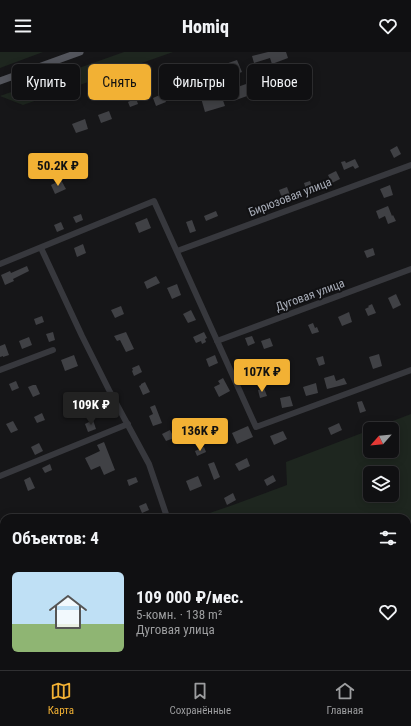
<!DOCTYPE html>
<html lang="ru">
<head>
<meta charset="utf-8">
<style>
	:root { --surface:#101012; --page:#1e1e20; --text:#f1f3f6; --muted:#9c9d9f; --line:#303032; --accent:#f2b134 }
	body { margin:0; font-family:"Roboto Condensed",sans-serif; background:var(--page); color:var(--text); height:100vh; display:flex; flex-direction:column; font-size:15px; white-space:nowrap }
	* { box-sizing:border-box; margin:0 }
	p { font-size:13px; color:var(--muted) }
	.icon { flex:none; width:22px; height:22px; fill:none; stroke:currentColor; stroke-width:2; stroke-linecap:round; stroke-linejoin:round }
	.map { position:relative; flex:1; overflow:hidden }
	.details { position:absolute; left:0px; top:462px; width:411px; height:156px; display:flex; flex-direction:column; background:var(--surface); border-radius:12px 12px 0 0; box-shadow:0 2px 10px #0003,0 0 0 1px var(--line) }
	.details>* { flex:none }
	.banner { position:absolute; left:12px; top:12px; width:387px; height:36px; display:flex; gap:8px }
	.needle { width:26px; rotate:243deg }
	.controls { position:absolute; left:363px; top:370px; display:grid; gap:8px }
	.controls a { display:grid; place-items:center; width:36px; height:36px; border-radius:6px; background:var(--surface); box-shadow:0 2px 10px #0003,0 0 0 1px var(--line); font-size:20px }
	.price { position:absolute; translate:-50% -34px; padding:0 9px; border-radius:4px; background:var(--accent); color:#111; font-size:13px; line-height:26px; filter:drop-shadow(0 1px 2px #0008) }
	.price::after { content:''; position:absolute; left:50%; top:24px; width:12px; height:9px; margin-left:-6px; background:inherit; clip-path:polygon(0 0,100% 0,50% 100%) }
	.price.on { background:#222; color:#fff }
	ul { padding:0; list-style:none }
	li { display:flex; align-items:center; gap:12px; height:100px; padding:0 12px }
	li+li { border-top:1px solid var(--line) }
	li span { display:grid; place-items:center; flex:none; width:112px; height:80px; border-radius:6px; color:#555 }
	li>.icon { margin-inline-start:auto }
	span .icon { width:48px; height:48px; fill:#fffc; stroke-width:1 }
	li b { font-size:17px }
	h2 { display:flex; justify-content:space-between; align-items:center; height:48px; padding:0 12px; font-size:17px }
	.chip { padding:0 14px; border-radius:6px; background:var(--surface); box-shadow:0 2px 10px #0003,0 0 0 1px var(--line); font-size:14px; line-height:36px }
	.chip.on { background:var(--accent); color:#111 }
	header { display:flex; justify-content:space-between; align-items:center; height:52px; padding:0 12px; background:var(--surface); font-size:18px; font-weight:800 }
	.dock { display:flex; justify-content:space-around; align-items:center; height:56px; border-top:1px solid var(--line); background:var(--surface); font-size:11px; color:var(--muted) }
	.dock a { display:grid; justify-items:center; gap:2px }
	.dock .on { color:var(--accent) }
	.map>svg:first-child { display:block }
</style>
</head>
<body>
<header><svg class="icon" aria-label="menu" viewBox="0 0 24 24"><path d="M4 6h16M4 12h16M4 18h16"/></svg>Homiq<svg class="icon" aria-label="heart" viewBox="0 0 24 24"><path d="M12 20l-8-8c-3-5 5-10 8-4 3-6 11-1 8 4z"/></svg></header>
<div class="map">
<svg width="411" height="618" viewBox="0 0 411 618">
	<rect width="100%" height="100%" fill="#161618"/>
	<!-- green -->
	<g fill="#1e261f" fill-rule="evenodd">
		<path d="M0,0H43L0,16Z"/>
		<path d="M124,0H173L23,53L0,44Z"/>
		<path d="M411,362V618H15L17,614H407V466H195L233,453L287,433L286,410L370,378V399H392V377H372ZM370,421H392V443H370Z"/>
	</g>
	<!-- building -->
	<g fill="#404145">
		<path d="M268,0H286L288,6L272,12L270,6L254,11L252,4Z"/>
		<path d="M237,8L242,20L219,28L220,30L197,39L191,24Z"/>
		<path d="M290,17L295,28L261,42L257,32L276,25L275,23Z"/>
		<path d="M179,26L181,33L170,38L167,31Z"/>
		<path d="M246,32L250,43L233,49L229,38Z"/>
		<path d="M220,40L225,54L205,60L201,46Z"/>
		<path d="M162,42L166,50L156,54L153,46Z"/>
		<path d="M136,46L138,52L130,55L128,50Z"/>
		<path d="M109,59L112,67L101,71L98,63Z"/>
		<path d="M85,67L88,77L76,81L72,72Z"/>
		<path d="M397,94L401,102L394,106L390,98Z"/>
		<path d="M355,107L359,115L355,117L353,114L344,118L341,110L345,109L346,111Z"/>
		<path d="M336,119L340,127L332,131L328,123Z"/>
		<path d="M61,128L66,137L55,142L51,133Z"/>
		<path d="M310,129L314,141L308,143L304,131Z"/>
		<path d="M390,133L393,143L384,146L380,137Z"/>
		<path d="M287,135L290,143L282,146L279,138Z"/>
		<path d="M388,154L392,164L393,163L396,169L388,172L385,164L379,167L376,159Z"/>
		<path d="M216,159L218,164L206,169L204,164Z"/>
		<path d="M81,162L83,168L76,171L73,165Z"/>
		<path d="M147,166L151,176L139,181L135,171Z"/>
		<path d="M192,168L196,179L190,181L186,170Z"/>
		<path d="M61,170L64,177L57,180L54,173Z"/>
		<path d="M83,192L86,201L77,205L74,196Z"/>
		<path d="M373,196L375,203L367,206L364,199Z"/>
		<path d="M27,214L29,219L13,227L14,229L5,233L1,223L10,219L11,221Z"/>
		<path d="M156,224L160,231L147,237L144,230Z"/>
		<path d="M177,232L181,243L172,247L167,236Z"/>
		<path d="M396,242L401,253L393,257L388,246Z"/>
		<path d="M372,252L376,261L368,264L365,257L369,255L368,254Z"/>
		<path d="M121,254L124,262L115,266L111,258Z"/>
		<path d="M191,258L196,268L188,271L183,262Z"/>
		<path d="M349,260L352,270L342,274L338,265Z"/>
		<path d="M42,264L44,270L36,273L34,267Z"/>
		<path d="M313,271L315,276L317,275L319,280L312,282L308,273Z"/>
		<path d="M53,280L55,288L49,290L46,282Z"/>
		<path d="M126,280L134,297L126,300L120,288L117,289L114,284Z"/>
		<path d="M204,280L207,286L205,287L206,290L202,292L201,289L196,291L193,285Z"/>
		<path d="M252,284L255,291L248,294L245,286Z"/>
		<path d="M29,285L32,293L22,297L19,289Z"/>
		<path d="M270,286L273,294L264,297L261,289Z"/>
		<path d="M5,292L9,303L3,305V304L0,305V294Z"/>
		<path d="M379,302L382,314L373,317L369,305Z"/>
		<path d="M74,303L78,314L65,319L61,308Z"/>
		<path d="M215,303L218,311L209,315L206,307Z"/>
		<path d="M323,304L325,312L319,314L316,306Z"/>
		<path d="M254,310L258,317L250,321L247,314Z"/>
		<path d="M139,313L142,320L134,324L132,319L133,318L132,316Z"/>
		<path d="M334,323L336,329L344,326L347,332L327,337L324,326Z"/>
		<path d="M223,326L230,339L219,345L214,335L220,332L218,329Z"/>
		<path d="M16,329L19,336L12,339L9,332Z"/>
		<path d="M145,330L150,340L143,343L139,334L141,333V332Z"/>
		<path d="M316,331L318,341L306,344L303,335Z"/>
		<path d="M33,333H36L40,342L33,345L28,335Z"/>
		<path d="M264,336L267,344L260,346L258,338Z"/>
		<path d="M290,344L293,354L282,356L280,346Z"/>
		<path d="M362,349L366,359L360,361L357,350Z"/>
		<path d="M155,353L162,371L153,374L149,364L153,362L150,355Z"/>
		<path d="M42,361L45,368L37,371L34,365Z"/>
		<path d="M93,368L96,377L88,380L85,372Z"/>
		<path d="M13,369L18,378L11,381L6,372Z"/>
		<path d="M339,371L342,378L331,383L328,376Z"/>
		<path d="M248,374L253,385L237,392L232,381Z"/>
		<path d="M170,378L174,386L166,389L162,382Z"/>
		<path d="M283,379L287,387L274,393L270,384Z"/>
		<path d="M104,390L115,418L104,423L100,414L91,418L85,406L100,399L97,393Z"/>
		<path d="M39,391L43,399L35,403L31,395Z"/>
		<path d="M204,395L206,400L197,404L195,399Z"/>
		<path d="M247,406L250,414L239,419L235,412Z"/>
		<path d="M214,410L220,425L214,428L208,412Z"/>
		<path d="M50,412L52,418L45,421L42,416Z"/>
		<path d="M273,423L276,429L267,434L264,428Z"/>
		<path d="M198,424L202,434L190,439L186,429Z"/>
		<path d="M30,425L35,436L28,439L24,428Z"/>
		<path d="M136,425L138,430L129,434L127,428Z"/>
		<path d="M233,441L236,448L227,453L224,446Z"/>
		<path d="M146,451L149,458L142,461L139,454Z"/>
	</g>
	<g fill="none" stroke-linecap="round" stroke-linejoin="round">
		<!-- minor -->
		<g stroke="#37383d" stroke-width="6">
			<path d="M41,196L82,284L110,340L149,412L166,462L156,466"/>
			<path d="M177,199L411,113"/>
			<path d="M0,212L154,149L256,375L411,318"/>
			<path d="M217,289L411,217"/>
			<path d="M0,318L53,298"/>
			<path d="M0,424L128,372"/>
			<path d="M0,531L4,530"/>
		</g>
		<!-- major -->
		<path stroke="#53555c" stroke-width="7" d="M0,29L80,0"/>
	</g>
	<g text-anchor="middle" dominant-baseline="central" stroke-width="4" stroke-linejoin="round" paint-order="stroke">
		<!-- street labels -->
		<g font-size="12" fill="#a8adb8" stroke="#111113">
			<text transform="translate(290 145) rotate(-21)">Бирюзовая улица</text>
			<text transform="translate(310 243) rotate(-20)">Дуговая улица</text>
		</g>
	</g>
</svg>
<div class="controls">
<a><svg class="needle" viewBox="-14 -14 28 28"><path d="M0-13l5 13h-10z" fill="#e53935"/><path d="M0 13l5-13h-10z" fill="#9c9d9f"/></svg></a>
<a><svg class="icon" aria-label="layers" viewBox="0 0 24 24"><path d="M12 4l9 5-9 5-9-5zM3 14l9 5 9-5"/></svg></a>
</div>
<b class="price" style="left:58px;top:135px">50.2K ₽</b>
<b class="price" style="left:262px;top:341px">107K ₽</b>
<b class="price on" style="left:91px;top:374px">109K ₽</b>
<b class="price" style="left:200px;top:400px">136K ₽</b>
<div class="banner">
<a class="chip">Купить</a>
<a class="chip on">Снять</a>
<a class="chip">Фильтры</a>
<a class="chip">Новое</a>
</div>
<section class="details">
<h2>Объектов: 4<svg class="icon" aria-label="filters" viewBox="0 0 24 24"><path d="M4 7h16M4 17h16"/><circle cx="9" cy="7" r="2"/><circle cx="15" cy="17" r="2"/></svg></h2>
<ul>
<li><span style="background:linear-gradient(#bfe0f5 65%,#8fb573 0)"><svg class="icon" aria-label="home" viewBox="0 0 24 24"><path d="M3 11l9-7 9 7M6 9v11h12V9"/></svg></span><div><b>109 000 ₽/мес.</b><p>5-комн. · 138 m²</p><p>Дуговая улица</p></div><svg class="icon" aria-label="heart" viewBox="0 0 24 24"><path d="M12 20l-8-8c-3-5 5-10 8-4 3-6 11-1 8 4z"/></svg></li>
</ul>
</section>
</div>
<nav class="dock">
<a class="on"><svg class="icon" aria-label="map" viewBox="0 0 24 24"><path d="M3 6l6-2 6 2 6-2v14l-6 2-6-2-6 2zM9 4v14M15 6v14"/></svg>Карта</a>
<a><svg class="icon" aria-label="saved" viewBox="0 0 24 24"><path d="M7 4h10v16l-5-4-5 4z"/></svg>Сохранённые</a>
<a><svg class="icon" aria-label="home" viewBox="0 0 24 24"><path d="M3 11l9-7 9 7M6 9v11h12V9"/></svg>Главная</a>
</nav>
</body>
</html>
